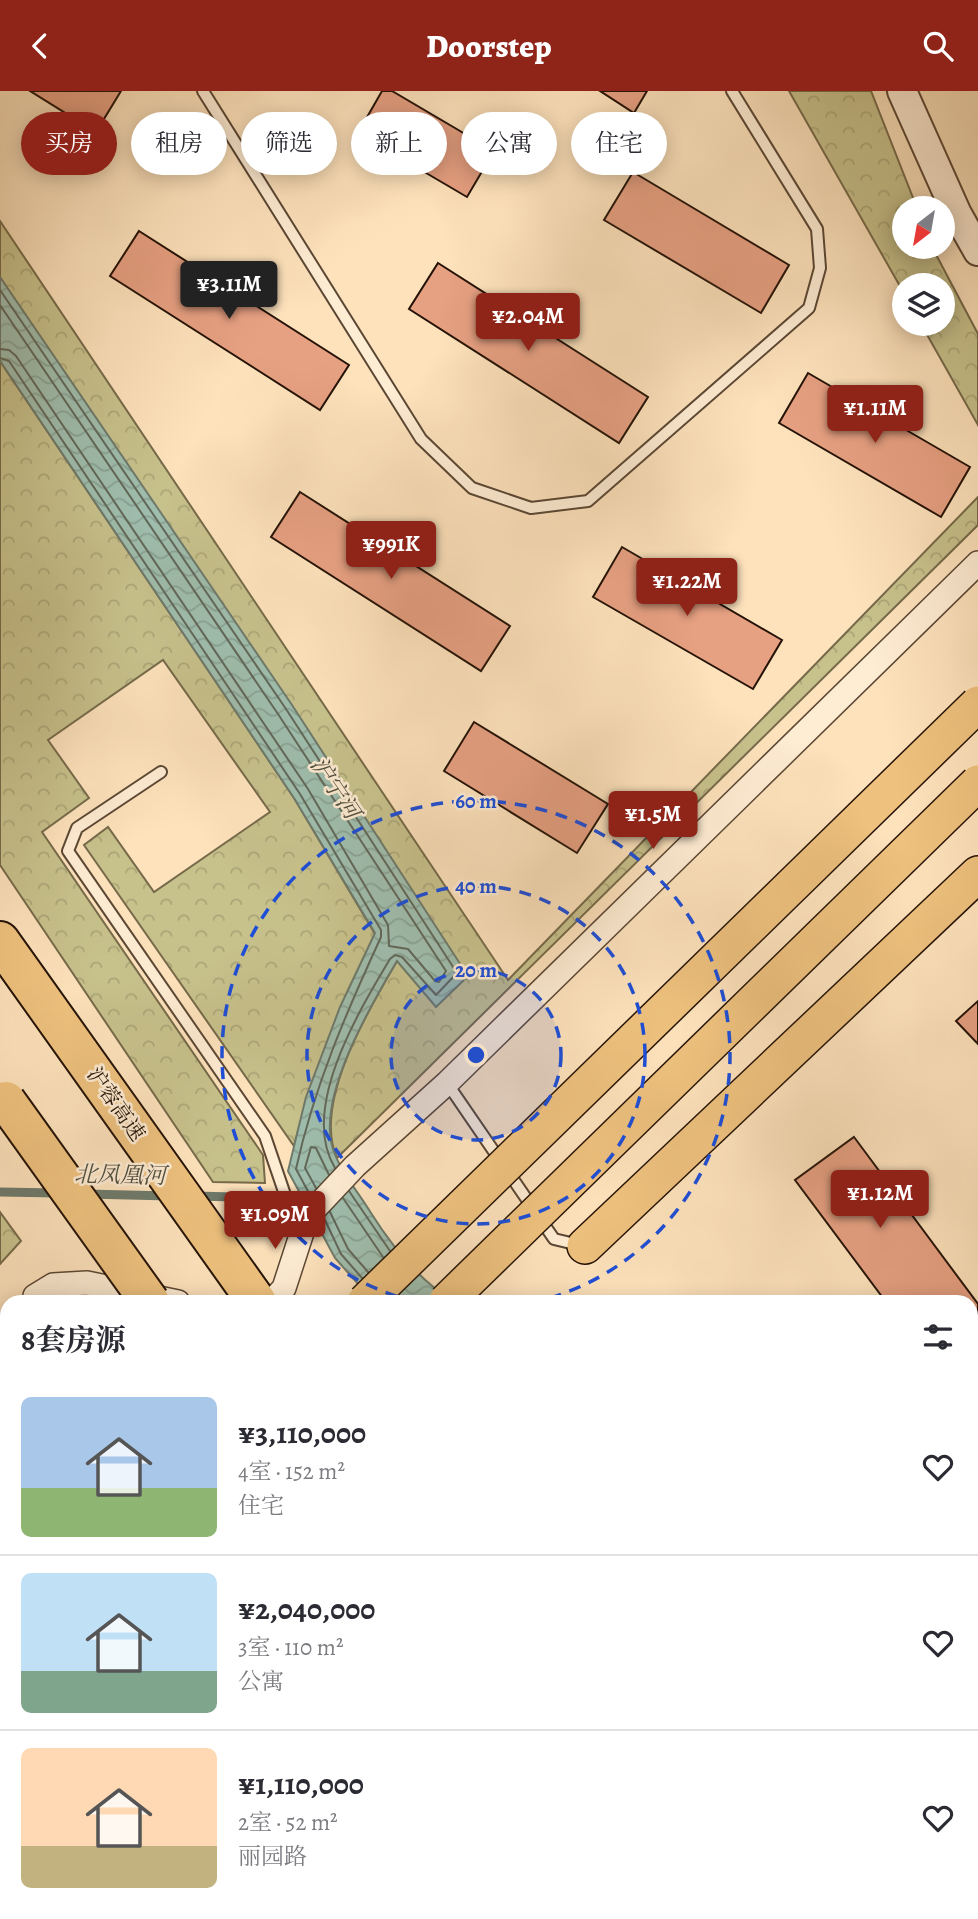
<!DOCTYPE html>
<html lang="zh">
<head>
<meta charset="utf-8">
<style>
	:root { --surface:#fff; --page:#f7f7f7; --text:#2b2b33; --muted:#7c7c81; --line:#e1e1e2; --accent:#8f2418 }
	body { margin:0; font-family:Alegreya,"Noto Serif SC",serif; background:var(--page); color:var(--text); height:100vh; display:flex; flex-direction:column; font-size:26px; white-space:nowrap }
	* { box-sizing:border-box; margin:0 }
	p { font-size:23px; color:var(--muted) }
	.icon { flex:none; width:38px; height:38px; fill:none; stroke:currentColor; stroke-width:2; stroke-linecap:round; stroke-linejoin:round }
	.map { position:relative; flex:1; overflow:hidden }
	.side { position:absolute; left:0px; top:1204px; width:978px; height:625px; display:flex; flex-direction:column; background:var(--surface); border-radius:21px 21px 0 0; box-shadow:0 4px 18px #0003 }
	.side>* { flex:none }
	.top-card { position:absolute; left:21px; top:21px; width:936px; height:63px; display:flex; gap:14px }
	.needle { width:46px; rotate:211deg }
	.fabs { position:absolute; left:892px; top:105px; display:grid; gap:14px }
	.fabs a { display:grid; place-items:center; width:63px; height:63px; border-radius:50%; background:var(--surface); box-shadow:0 4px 18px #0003; font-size:35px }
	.price { position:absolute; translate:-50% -60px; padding:0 16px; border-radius:7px; background:var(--accent); color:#fff; font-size:23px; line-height:46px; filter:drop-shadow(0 2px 4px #0008) }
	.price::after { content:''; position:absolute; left:50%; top:42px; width:21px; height:16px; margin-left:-10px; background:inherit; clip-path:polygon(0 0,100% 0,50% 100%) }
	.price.active { background:#222; color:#fff }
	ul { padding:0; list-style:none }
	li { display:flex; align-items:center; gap:21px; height:175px; padding:0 21px }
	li+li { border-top:2px solid var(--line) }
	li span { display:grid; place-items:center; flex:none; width:196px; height:140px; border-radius:10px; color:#555 }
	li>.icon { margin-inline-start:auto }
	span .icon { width:84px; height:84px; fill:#fffc; stroke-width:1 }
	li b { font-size:30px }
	h2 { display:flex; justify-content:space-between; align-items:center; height:84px; padding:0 21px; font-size:30px }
	.chip { padding:0 24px; border-radius:32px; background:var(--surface); box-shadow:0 4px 18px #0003; font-size:24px; line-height:63px }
	.chip.active { background:var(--accent); color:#fff }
	header { display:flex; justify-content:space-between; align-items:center; height:91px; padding:0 21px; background:var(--accent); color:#fff; font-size:32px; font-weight:800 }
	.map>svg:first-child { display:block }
</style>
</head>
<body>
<header><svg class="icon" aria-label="back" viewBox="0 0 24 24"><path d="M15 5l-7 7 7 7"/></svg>Doorstep<svg class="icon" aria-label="search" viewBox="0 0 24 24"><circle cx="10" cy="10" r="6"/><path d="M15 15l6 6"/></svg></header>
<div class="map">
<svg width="978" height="1828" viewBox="0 0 978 1828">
	<defs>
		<pattern id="forest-crowns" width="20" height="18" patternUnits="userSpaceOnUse" patternTransform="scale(1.75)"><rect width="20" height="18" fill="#c7c18c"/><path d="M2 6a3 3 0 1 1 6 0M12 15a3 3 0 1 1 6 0" fill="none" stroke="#aba577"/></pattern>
		<pattern id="water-waves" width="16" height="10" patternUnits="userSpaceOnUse" patternTransform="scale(1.75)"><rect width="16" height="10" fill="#9fbeae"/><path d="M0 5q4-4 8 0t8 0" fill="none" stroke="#89a294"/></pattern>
	</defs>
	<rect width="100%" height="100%" fill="#fde2bc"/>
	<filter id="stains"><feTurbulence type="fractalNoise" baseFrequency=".00286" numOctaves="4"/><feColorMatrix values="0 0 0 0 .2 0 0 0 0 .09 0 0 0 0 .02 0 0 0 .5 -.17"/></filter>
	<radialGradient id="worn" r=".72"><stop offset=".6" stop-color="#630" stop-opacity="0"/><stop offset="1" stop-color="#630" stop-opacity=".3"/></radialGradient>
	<!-- forest -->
	<g fill="url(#forest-crowns)" stroke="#766a4a" stroke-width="2">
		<path d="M789,0H871L917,117H905V156H932L978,243V334L921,233H943V194H905V204Z"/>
		<path d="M0,130L508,889L978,406V434L337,1067C312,1012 369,918 397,870L0,186Z"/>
		<path d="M0,270L294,707L375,843C343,912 312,980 294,1055L84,754L108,736L154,801L270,721L163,569L48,649L89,707L42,741L263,1064L265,1092L213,1091L0,774Z"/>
		<path d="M0,1121L21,1150L0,1173Z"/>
		<path d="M0,1290L7,1302V1462L0,1468Z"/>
		<path d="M971,1787L978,1792V1828H740L735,1822H971Z"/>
		<path d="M26,1822H499L503,1828H31Z"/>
	</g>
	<!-- water -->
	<g fill="url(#water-waves)" stroke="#6e7a6b" stroke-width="2">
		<path d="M0,186L292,614L468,885L436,916L397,870C371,914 316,1007 333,1058C340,1080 359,1102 371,1122C393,1157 419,1189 454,1211H374L335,1167L288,1080L306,1006L340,916L375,842L294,707L0,270Z"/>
		<path d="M971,1712L978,1717V1792L971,1787Z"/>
	</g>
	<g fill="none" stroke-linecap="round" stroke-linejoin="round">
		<!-- shore -->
		<g stroke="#62685a" stroke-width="2">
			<path d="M0,199L286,618L457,882L436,904L402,866L395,864L390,868C359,920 299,1018 335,1077"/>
			<path d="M0,214L278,623L446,880L439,891L435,890L408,858L389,855L388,834L308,698L16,265L9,259L0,258"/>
			<path d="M0,267L9,270L300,703L381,839V846C346,922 314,996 296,1078L310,1104"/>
			<path d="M316,1097L305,1077L311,1056L316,1057L329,1084"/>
			<path d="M349,1100L390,1160"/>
			<path d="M343,1107L383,1166"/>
			<path d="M330,1121L348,1158L368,1181"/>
			<path d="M324,1127L341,1163L362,1187"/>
		</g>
		<!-- stream -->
		<g stroke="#6e7a6b" stroke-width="9">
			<path d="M0,1101L58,1102"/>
			<path d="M86,1103L170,1105"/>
			<path d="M194,1105L313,1108"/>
		</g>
	</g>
	<!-- building -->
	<g fill="#e6a082" stroke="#251307" stroke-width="2">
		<path d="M30,0H121L96,41Z"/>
		<path d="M382,0H392L494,60L467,106L358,42Z"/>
		<path d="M600,0H647L634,22Z"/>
		<path d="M633,81L789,174L761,222L604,129Z"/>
		<path d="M139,140L349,274L320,319L110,185Z"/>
		<path d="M438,172L648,306L619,352L409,218Z"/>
		<path d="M808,282L970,376L941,426L779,332Z"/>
		<path d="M300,401L510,535L481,580L271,446Z"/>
		<path d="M622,456L782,549L753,598L593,506Z"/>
		<path d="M474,631L608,713L577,762L444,680Z"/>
		<path d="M978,910V953L956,930Z"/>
		<path d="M854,1046L978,1213V1222L971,1227V1211H886L795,1089Z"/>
		<path d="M978,1320V1369L971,1359V1324Z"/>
	</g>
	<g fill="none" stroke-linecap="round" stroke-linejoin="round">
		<defs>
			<g id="service">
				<path d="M203,0L421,348L472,397L531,417L588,410L809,217L820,177L817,138L732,0"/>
				<path d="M161,681L77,737L68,760L265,1045L298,1142"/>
				<path d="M447,992L554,1148L579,1154"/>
			</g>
			<g id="minor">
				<path d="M34,1211L35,1205L53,1194L87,1192L178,1211"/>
				<path d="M271,1211L284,1197L307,1126L355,1075L447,992L978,472"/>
				<path d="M0,1775L7,1767"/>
			</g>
			<path id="tertiary" d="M902,0L957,123L978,160"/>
			<g id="primary">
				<path d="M585,1155L978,783"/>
				<path d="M0,1564L7,1558"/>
				<path d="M0,1644L7,1637"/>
			</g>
			<g id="motorway">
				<path d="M0,850L257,1211"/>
				<path d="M581,1822L585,1828"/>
				<path d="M686,1822L690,1828"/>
			</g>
		</defs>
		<!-- service casing -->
		<use href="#service" stroke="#5b4734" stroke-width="14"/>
		<!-- minor casing -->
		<use href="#minor" stroke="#5b4734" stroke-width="26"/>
		<!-- tertiary casing -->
		<use href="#tertiary" stroke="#5b4734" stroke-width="32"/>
		<!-- primary casing -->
		<use href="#primary" stroke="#251307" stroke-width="38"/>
		<!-- motorway casing -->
		<use href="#motorway" stroke="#251307" stroke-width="42"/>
		<!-- service -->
		<use href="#service" stroke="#feecd3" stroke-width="10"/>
		<!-- minor -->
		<use href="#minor" stroke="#feecd3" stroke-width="23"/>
		<!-- tertiary -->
		<use href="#tertiary" stroke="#feecd3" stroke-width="28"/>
		<!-- primary -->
		<use href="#primary" stroke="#eec17e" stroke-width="35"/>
		<!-- motorway -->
		<use href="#motorway" stroke="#eec17e" stroke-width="38"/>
		<defs>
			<g id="primary-bridge">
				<path d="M365,1211L978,613"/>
				<path d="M446,1211L978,692"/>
			</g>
			<path id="motorway-bridge" d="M6,1010L150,1211"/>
		</defs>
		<!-- primary-bridge casing -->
		<use href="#primary-bridge" stroke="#251307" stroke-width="38" stroke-linecap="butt"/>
		<!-- motorway-bridge casing -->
		<use href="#motorway-bridge" stroke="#251307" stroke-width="42" stroke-linecap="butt"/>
		<!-- primary-bridge -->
		<use href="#primary-bridge" stroke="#eec17e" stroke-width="35"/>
		<!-- motorway-bridge -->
		<use href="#motorway-bridge" stroke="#eec17e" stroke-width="38"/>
	</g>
	<!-- distance rings -->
	<circle cx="476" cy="964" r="85" fill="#1d4ed8" fill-opacity=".12"/>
	<g fill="none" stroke="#1d4ed8" stroke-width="3.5" stroke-dasharray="12 9">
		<circle cx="476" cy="964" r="85"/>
		<circle cx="476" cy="964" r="169"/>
		<path d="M417 1211A254 254 0 1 1 535 1211"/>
	</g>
	<g text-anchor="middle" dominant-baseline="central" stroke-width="5" stroke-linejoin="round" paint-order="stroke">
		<!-- street labels -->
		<g font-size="21" fill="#251307" stroke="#feecd3">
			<text transform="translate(116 1013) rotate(55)">沪蓉高速</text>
		</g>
		<!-- water labels -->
		<g font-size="23" font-style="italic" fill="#504f41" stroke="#feecd3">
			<text transform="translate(335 697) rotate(56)">沪宁河</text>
			<text transform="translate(120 1084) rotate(1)">北凤凰河</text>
		</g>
	</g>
	<circle cx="476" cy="964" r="10" fill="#1d4ed8" stroke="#feecd3" stroke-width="3.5"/>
	<g font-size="21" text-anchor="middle" font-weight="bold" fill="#1d4ed8" stroke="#feecd3" stroke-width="5" stroke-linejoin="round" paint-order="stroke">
		<text x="476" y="717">60 m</text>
		<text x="476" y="802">40 m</text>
		<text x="476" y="886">20 m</text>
	</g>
	<rect width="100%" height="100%" filter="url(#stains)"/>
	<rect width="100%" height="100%" fill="url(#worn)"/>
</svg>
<div class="fabs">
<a><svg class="needle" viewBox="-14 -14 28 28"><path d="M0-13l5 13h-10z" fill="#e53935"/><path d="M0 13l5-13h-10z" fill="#7c7c81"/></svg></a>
<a><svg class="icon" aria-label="layers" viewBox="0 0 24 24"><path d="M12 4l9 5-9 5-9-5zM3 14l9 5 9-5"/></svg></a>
</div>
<b class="price active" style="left:229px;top:230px">¥3.11M</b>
<b class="price" style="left:528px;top:262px">¥2.04M</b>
<b class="price" style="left:875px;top:354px">¥1.11M</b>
<b class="price" style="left:391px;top:490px">¥991K</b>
<b class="price" style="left:687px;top:527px">¥1.22M</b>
<b class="price" style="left:653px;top:760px">¥1.5M</b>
<b class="price" style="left:880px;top:1139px">¥1.12M</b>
<b class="price" style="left:275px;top:1160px">¥1.09M</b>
<div class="top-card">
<a class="chip active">买房</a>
<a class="chip">租房</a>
<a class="chip">筛选</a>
<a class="chip">新上</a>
<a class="chip">公寓</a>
<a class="chip">住宅</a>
</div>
<section class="side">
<h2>8套房源<svg class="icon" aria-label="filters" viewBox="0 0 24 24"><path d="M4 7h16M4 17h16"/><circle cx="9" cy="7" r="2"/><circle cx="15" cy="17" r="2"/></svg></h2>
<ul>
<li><span style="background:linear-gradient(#a9c7e8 65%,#8fb573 0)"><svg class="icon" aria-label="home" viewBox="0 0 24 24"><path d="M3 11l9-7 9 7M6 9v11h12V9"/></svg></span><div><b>¥3,110,000</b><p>4室 · 152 m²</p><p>住宅</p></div><svg class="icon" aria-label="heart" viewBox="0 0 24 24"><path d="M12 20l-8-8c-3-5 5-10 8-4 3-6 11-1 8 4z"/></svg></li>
<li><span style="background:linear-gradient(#bfe0f5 70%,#7fa58c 0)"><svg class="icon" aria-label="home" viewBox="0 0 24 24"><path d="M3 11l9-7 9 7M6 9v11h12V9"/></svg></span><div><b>¥2,040,000</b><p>3室 · 110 m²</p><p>公寓</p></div><svg class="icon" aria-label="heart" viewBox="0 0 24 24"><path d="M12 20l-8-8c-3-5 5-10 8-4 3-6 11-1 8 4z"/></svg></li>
<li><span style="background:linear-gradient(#ffd9b3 70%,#c2b280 0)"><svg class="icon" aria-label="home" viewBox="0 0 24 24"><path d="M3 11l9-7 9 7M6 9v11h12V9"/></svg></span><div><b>¥1,110,000</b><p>2室 · 52 m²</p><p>丽园路</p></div><svg class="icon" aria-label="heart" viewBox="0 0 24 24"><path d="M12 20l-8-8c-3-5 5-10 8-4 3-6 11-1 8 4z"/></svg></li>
</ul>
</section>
</div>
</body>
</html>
